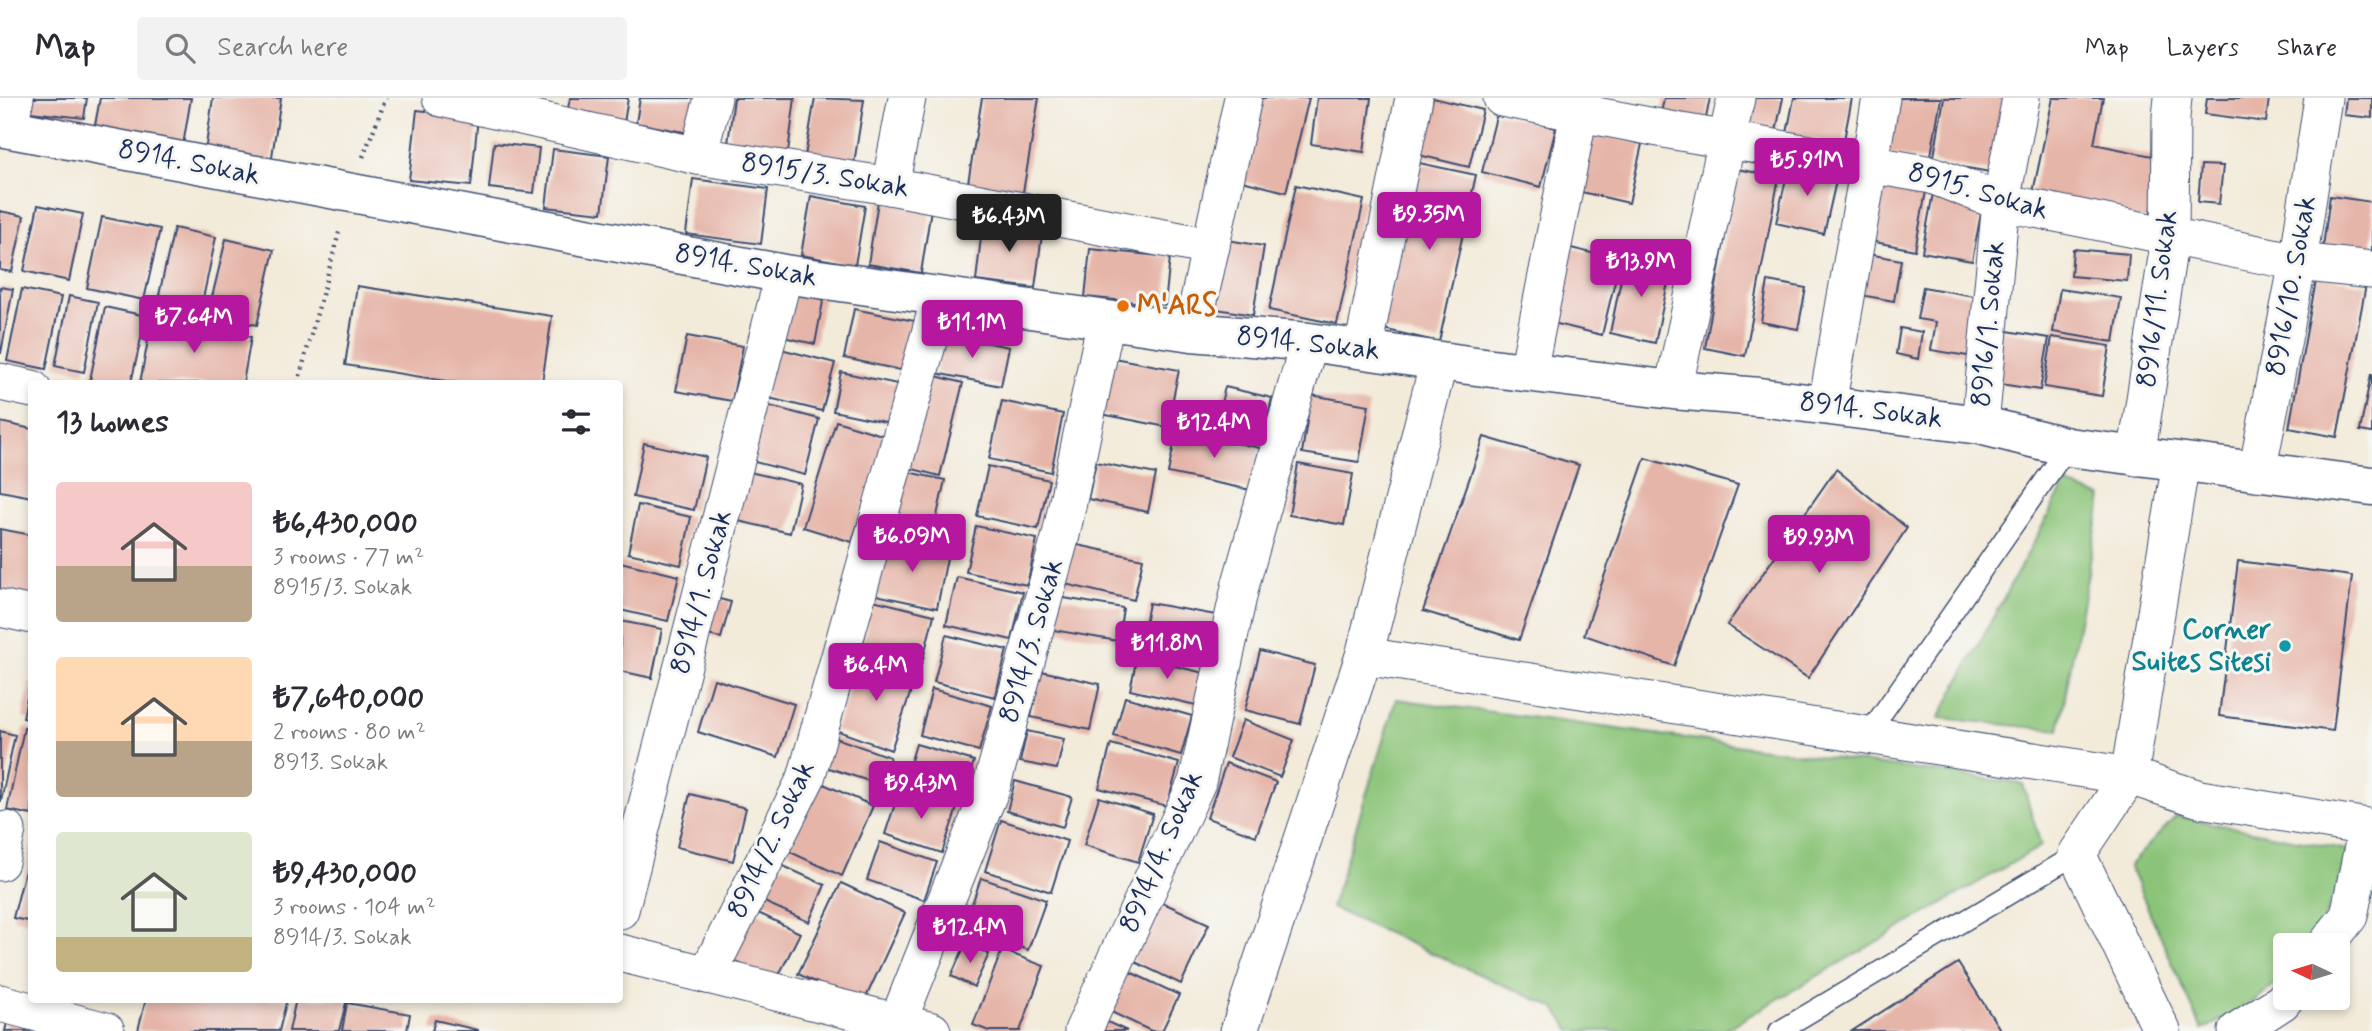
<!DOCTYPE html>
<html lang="en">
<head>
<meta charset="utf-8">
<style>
	:root { --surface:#fff; --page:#f2f2f3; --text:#2b2b33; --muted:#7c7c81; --line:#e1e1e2; --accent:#b5179e }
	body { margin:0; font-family:Mynerve,sans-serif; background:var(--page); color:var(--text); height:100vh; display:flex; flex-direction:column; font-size:26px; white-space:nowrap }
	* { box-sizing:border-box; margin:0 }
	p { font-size:23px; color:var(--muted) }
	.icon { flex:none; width:38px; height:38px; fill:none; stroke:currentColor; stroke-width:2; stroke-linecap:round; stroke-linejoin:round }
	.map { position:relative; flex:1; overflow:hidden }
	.drawer { position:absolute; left:28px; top:282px; width:595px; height:623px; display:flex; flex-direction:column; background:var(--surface); border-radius:7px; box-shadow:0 4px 10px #0003 }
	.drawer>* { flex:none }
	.needle { width:46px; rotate:274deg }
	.tools { position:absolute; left:2273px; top:835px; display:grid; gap:14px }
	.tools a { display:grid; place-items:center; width:77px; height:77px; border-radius:7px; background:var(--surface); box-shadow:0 4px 10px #0003; font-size:35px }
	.price { position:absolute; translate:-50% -60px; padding:0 16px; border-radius:7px; background:var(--accent); color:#fff; font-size:23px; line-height:46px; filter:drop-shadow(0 2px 4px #0008) }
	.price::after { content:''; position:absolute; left:50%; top:42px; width:21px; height:16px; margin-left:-10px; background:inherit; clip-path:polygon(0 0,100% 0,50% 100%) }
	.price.selected { background:#222; color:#fff }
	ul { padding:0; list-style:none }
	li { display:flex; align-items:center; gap:21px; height:175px; padding:0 28px }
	li span { display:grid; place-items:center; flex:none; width:196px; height:140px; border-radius:7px; color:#555 }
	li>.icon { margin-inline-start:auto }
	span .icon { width:84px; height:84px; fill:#fffc; stroke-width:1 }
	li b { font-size:30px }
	h2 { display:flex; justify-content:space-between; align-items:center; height:84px; padding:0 28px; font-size:30px }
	header { display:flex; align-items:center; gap:42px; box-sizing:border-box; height:98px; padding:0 35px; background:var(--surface); border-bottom:2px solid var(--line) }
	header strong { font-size:33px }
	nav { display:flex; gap:38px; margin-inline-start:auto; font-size:24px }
	.search { width:490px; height:63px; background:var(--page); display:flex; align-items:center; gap:18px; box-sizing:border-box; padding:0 24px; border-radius:7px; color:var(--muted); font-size:26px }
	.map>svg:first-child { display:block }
</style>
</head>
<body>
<header>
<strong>Map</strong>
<div class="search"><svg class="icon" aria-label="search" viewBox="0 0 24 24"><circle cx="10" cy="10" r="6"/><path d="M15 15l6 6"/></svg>Search here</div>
<nav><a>Map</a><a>Layers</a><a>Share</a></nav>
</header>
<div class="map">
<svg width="2372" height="933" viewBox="0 0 2372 933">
	<rect width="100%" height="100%" fill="#f6f6f2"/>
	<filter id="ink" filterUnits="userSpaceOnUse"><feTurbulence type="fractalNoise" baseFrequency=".0143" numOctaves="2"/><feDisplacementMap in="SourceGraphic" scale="14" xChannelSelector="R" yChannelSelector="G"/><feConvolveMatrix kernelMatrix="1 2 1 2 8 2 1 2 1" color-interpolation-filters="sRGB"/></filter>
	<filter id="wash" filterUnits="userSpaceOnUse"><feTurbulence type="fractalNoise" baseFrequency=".00686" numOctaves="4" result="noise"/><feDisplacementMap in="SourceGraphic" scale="28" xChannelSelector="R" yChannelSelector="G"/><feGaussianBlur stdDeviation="1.57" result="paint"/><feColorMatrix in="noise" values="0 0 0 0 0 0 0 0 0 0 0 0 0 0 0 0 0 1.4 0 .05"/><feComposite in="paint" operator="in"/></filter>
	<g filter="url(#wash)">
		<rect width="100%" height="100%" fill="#f3ebda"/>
		<!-- green -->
		<g fill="#8bc478" stroke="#537a6b" stroke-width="2">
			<path d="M2065,386L2102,399L2059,632L1939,620Z"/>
			<path d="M1396,601L2023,686L2041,748L1723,933H1571L1555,910L1331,810Z"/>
			<path d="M2176,718L2348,752C2340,786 2328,818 2308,847H2286L2285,875C2263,901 2232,917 2202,932L2129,768Z"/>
		</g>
		<g id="blocks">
			<!-- building -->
			<g fill="#e6b5a9">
				<path d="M32,0H87L84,20L30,14Z"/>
				<path d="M100,0H191L183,47L94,33Z"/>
				<path d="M213,0H281L271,65L205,54Z"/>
				<path d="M570,0H628L624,25L567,16Z"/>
				<path d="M640,0H695L689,35L636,25Z"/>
				<path d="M734,0H795L787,62L727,53Z"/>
				<path d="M815,0L864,2L853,72L804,64Z"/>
				<path d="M982,0H1039L1022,100L967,91Z"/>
				<path d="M1254,0H1309L1286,94L1234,81Z"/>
				<path d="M1317,0H1371L1364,54L1311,46Z"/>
				<path d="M1433,0L1483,12L1469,69L1419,57Z"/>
				<path d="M1664,0H1710L1704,30L1660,21Z"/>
				<path d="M1745,0H1783L1776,33L1739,24Z"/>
				<path d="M1794,0H1852L1843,47L1787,35Z"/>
				<path d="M1887,0H1941L1930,63L1878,54Z"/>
				<path d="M1944,0H2009L1996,75L1933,64Z"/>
				<path d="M2053,0H2103L2094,46L2162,60L2149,123L2032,99Z"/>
				<path d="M2207,0H2269L2266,24L2205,16Z"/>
				<path d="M2346,0H2372V20L2344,17Z"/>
				<path d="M417,12L478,19L471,88L409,82Z"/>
				<path d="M1497,15L1556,30L1541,89L1482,74Z"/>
				<path d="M1590,34L1642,46L1629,105L1577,93Z"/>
				<path d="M494,45L539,50L534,95L489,90Z"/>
				<path d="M553,51L609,58L602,115L546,109Z"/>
				<path d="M1790,63L1838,74L1824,136L1776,125Z"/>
				<path d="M1419,65L1476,77L1439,244L1383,231Z"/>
				<path d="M2201,67L2223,68L2219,106L2198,104Z"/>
				<path d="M1737,71L1779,79L1745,258L1705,250Z"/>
				<path d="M1878,78L1927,88L1915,152L1865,142Z"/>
				<path d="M693,81L768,91L761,146L686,136Z"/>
				<path d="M1296,87L1364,102L1337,226L1269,212Z"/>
				<path d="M1933,95L1983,105L1972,163L1922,154Z"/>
				<path d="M811,98L865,108L855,167L801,157Z"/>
				<path d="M2330,98L2372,104V163L2322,156Z"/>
				<path d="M878,103L931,111L921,175L868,166Z"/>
				<path d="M38,107L83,116L69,183L24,173Z"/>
				<path d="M0,113L24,118L12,174L0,172Z"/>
				<path d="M102,119L160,131L144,202L87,190Z"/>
				<path d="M983,122L1043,129L1035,190L976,183Z"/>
				<path d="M174,130L216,139L200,215L157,206Z"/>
				<path d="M226,141L274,152L257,227L208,216Z"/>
				<path d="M1221,141L1264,148L1253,217L1211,210Z"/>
				<path d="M1567,149L1620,162L1602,237L1549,224Z"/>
				<path d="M1090,151L1170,159L1165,207L1085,199Z"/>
				<path d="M2073,151L2129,156L2127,183L2071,178Z"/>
				<path d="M1863,155L1901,162L1894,203L1855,196Z"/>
				<path d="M1626,157L1672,166L1655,245L1610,235Z"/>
				<path d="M2317,177L2366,187L2337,339L2289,330Z"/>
				<path d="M1768,183L1806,190L1798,231L1761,224Z"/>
				<path d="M784,185L825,193L815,246L774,237Z"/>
				<path d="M357,188L552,218L542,285H459L345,267Z"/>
				<path d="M0,189L13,191L1,255H0Z"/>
				<path d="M1923,189L1979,199L1968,258L1931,252L1936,224L1917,221Z"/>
				<path d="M22,191L61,199L46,271L7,263Z"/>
				<path d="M2060,191L2121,200L2114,244L2053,234Z"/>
				<path d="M69,198L98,204L84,274L55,268Z"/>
				<path d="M105,209L146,218L131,285H106L90,282Z"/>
				<path d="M854,211L915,223L905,273L844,260Z"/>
				<path d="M152,221L251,239L243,285H140Z"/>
				<path d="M1900,230L1922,234L1918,261L1896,256Z"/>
				<path d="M1995,231L2049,240L2040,292L1987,284Z"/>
				<path d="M943,236L1009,249L1001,288L936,275Z"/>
				<path d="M687,238L743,248L732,303L676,293Z"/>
				<path d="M2052,239L2110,248L2102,298L2044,289Z"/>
				<path d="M777,250L835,265L822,313L765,299Z"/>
				<path d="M1108,259L1179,272L1167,329L1096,315Z"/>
				<path d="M841,274L897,286L890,325L833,313Z"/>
				<path d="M924,275L963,285L940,378L901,368Z"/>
				<path d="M2371,276H2372V335L2360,333Z"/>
				<path d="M1225,289L1272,300L1263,341L1215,329Z"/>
				<path d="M1311,297L1369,307L1359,364L1302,355Z"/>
				<path d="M1002,303L1063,316L1051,374L989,361Z"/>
				<path d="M762,306L819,321L805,377L747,362Z"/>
				<path d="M836,323L885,338L852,444L803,429Z"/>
				<path d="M0,324L32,331V399L0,393Z"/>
				<path d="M1177,332L1260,350L1251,392L1168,375Z"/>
				<path d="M1484,339L1579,367L1519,542L1423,513Z"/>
				<path d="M644,345L706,359L694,412L633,399Z"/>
				<path d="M1645,360L1738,387L1674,568L1584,537Z"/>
				<path d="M1096,364L1156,376L1148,414L1088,401Z"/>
				<path d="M1298,366L1353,376L1344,427L1289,417Z"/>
				<path d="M988,368L1049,382L1038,431L977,418Z"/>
				<path d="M1836,371L1907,430L1808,580L1727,527Z"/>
				<path d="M898,372L945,382L934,431L887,421Z"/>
				<path d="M745,373L801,386L790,435L734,422Z"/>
				<path d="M638,407L691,419L681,467L628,455Z"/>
				<path d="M976,428L1037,441L1027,487L966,474Z"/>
				<path d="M0,431L32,437V504L0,498Z"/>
				<path d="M886,442L948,455L937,510L876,497Z"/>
				<path d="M1073,446L1143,461L1134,502L1065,486Z"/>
				<path d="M2238,463L2352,478L2333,633L2219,618Z"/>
				<path d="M620,464L679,478L668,523L620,512Z"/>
				<path d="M957,479L1023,494L1012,542L946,527Z"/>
				<path d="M712,499L731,504L721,540L703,536Z"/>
				<path d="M1058,499L1123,510L1118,543L1053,532Z"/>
				<path d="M873,502L934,517L922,565L862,550Z"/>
				<path d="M1149,505L1216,517L1207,564L1140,552Z"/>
				<path d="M620,523L662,531L652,580L620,573Z"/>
				<path d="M946,537L1007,552L995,599L934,584Z"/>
				<path d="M1260,553L1315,567L1300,626L1245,612Z"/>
				<path d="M862,558L916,578L891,652L835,632Z"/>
				<path d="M1137,559L1204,575L1196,607L1130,592Z"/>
				<path d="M1041,573L1100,586L1090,632L1031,619Z"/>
				<path d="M714,581L794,606L778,659L698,634Z"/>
				<path d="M30,584H32V622L23,620Z"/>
				<path d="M932,591L992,608L979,653L920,637Z"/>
				<path d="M1125,599L1192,618L1181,657L1114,638Z"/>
				<path d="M1243,622L1294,642L1280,679L1229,659Z"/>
				<path d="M24,630L32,631V717L7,712Z"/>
				<path d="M0,633L15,637L1,703H0Z"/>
				<path d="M1027,633L1064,641L1057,671L1020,664Z"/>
				<path d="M833,639L890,659L881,687L823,668Z"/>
				<path d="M916,646L974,663L962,703L904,686Z"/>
				<path d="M1111,646L1179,665L1167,708L1099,690Z"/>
				<path d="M1226,665L1276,684L1256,738L1207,720Z"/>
				<path d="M1015,683L1072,699L1063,729L1007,713Z"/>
				<path d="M819,684L873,708L842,778L788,753Z"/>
				<path d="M900,691L957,710L942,755L885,736Z"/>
				<path d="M690,696L746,710L733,763L677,749Z"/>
				<path d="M1099,699L1153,716L1138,764L1084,747Z"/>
				<path d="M1001,722L1067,743L1051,794L985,773Z"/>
				<path d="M880,744L937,764L924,802L867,782Z"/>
				<path d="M31,749H32V824L13,820Z"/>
				<path d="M779,766L825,787L809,824L762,803Z"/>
				<path d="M981,780L1046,802L1028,852L964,829Z"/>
				<path d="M841,785L905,815L863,906L798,876Z"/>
				<path d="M1159,803L1209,826L1181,886L1133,863Z"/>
				<path d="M752,812L800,835L776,883L728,860Z"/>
				<path d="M966,845L989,856L974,889L951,878Z"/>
				<path d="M1002,852L1044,868L1020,933H989L973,927Z"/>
				<path d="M1958,865L2001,933H1852Z"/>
				<path d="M1126,872L1179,897L1162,933H1151L1107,912Z"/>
				<path d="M146,901H287L279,933H142L138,932Z"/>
				<path d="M296,901H347L339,933H289Z"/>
				<path d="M347,905L410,916L407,933H342Z"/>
				<path d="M435,922L478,932V933H432Z"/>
				<path d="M1103,922L1127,933H1098Z"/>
				<path d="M7,925L36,933H5Z"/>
			</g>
		</g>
	</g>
	<g filter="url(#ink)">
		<use href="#blocks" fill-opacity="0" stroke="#3b4b71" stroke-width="2"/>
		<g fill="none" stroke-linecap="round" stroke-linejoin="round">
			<defs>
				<g id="lane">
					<path d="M1868,636L2068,349"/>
					<path d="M1779,933L2077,756"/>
				</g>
				<g id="street">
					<path d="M441,0L698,58L890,88L1211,149"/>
					<path d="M1502,0L1675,33L1932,77L2001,104L2298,164L2372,172"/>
					<path d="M8,31L15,0"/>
					<path d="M698,58L713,0"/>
					<path d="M890,88L907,0"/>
					<path d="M1192,234L1243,0"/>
					<path d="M1363,251L1414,0"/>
					<path d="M1528,274L1582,0"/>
					<path d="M0,284L32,291"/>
					<path d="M1673,292L1736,0"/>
					<path d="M1827,307L1881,0"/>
					<path d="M1980,327L2001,104L2021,0"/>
					<path d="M2136,359L2170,140L2171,19L2173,0"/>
					<path d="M2257,374L2298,164L2323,0"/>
					<path d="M0,510L32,517"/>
					<path d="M1364,558L2129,678L2200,701L2367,729L2349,818L2326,847"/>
					<path d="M0,764L7,732"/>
					<path d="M620,812L784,176"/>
					<path d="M620,855L932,933"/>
					<path d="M707,877L806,680L940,200"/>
					<path d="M0,905L106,933"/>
					<path d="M894,933L991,690L1061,437L1106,222"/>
					<path d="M1083,933L1197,684L1241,485L1309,244"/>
					<path d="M1239,933L1364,558L1439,263"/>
					<path d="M2162,933L2077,756L2129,678L2181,364"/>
					<path d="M2237,933L2282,904L2286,899"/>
				</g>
				<path id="secondary" d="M0,29L784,176L1192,234L1309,244L1468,267L1673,292L1759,299L1980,327L2068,349L2372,388"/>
			</defs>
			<!-- lane casing -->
			<use href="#lane" stroke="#3b4b71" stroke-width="22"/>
			<!-- street casing -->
			<use href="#street" stroke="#3b4b71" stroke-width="39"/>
			<!-- secondary casing -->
			<use href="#secondary" stroke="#3b4b71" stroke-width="41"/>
			<!-- path -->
			<g stroke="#3b4b71" stroke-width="4.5" stroke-dasharray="2 5" stroke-linecap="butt">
				<path d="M363,59L386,0"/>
				<path d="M298,285L340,131"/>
			</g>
			<!-- lane -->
			<use href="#lane" stroke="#fff" stroke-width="19"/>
			<!-- street -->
			<use href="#street" stroke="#fff" stroke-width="37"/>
			<!-- secondary -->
			<use href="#secondary" stroke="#fff" stroke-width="38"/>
		</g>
	</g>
	<!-- markers -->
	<circle fill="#e8710a" stroke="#f6f6f2" stroke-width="2.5" cx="1123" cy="208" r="7"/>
	<circle fill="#0f9aa8" stroke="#f6f6f2" stroke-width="2.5" cx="2285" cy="548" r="7"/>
	<g text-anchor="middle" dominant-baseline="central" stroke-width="6" stroke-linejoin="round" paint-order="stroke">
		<!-- street labels -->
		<g font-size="28" fill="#1b2f5e" stroke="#f6f6f2">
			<text transform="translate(189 65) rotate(11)">8914. Sokak</text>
			<text transform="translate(825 78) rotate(9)">8915/3. Sokak</text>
			<text transform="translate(1978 94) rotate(16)">8915. Sokak</text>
			<text transform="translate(746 168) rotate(10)">8914. Sokak</text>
			<text transform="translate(2292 188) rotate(-80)">8916/10. Sokak</text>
			<text transform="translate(2158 201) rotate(-83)">8916/11. Sokak</text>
			<text transform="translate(1989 226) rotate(-85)">8916/1. Sokak</text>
			<text transform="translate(1308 246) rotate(6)">8914. Sokak</text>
			<text transform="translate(1871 313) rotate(7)">8914. Sokak</text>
			<text transform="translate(702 494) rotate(-75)">8914/1. Sokak</text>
			<text transform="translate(1032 543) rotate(-74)">8914/3. Sokak</text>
			<text transform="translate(772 742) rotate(-65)">8914/2. Sokak</text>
			<text transform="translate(1162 754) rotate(-67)">8914/4. Sokak</text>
		</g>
		<!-- food labels -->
		<g font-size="28" font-weight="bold" fill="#c56008" stroke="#f6f6f2" text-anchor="start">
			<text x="1137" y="208">M'ARS</text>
		</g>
		<!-- culture labels -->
		<g font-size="28" font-weight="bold" fill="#0d838f" stroke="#f6f6f2" text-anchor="end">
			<text x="2271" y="532">Corner<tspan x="2271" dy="32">Suites Sitesi</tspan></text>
		</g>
	</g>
</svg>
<div class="tools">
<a><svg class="needle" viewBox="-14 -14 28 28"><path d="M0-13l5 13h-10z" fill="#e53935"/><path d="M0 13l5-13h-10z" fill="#7c7c81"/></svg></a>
</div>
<b class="price" style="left:1807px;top:100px">₺5.91M</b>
<b class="price" style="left:1429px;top:154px">₺9.35M</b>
<b class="price selected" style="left:1009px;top:156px">₺6.43M</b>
<b class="price" style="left:1641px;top:201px">₺13.9M</b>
<b class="price" style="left:194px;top:257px">₺7.64M</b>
<b class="price" style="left:972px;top:262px">₺11.1M</b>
<b class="price" style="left:1214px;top:362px">₺12.4M</b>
<b class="price" style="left:912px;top:476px">₺6.09M</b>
<b class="price" style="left:1819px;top:477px">₺9.93M</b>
<b class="price" style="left:1167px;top:583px">₺11.8M</b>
<b class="price" style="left:876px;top:605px">₺6.4M</b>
<b class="price" style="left:921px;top:723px">₺9.43M</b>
<b class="price" style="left:970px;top:867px">₺12.4M</b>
<section class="drawer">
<h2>13 homes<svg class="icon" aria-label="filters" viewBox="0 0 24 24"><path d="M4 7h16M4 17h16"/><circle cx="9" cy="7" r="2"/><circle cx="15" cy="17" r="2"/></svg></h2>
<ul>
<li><span style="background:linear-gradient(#f6c9c9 60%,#b9a48a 0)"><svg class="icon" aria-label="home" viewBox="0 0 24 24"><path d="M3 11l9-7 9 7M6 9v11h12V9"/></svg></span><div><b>₺6,430,000</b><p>3 rooms · 77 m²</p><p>8915/3. Sokak</p></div></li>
<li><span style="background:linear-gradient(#ffd9b3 60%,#b9a48a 0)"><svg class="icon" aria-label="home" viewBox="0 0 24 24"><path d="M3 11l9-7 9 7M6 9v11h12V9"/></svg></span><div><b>₺7,640,000</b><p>2 rooms · 80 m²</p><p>8913. Sokak</p></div></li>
<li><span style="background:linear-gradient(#dfe7d0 75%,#c2b280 0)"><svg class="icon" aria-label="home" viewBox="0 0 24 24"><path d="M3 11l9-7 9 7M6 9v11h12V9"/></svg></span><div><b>₺9,430,000</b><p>3 rooms · 104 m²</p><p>8914/3. Sokak</p></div></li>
</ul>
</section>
</div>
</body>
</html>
